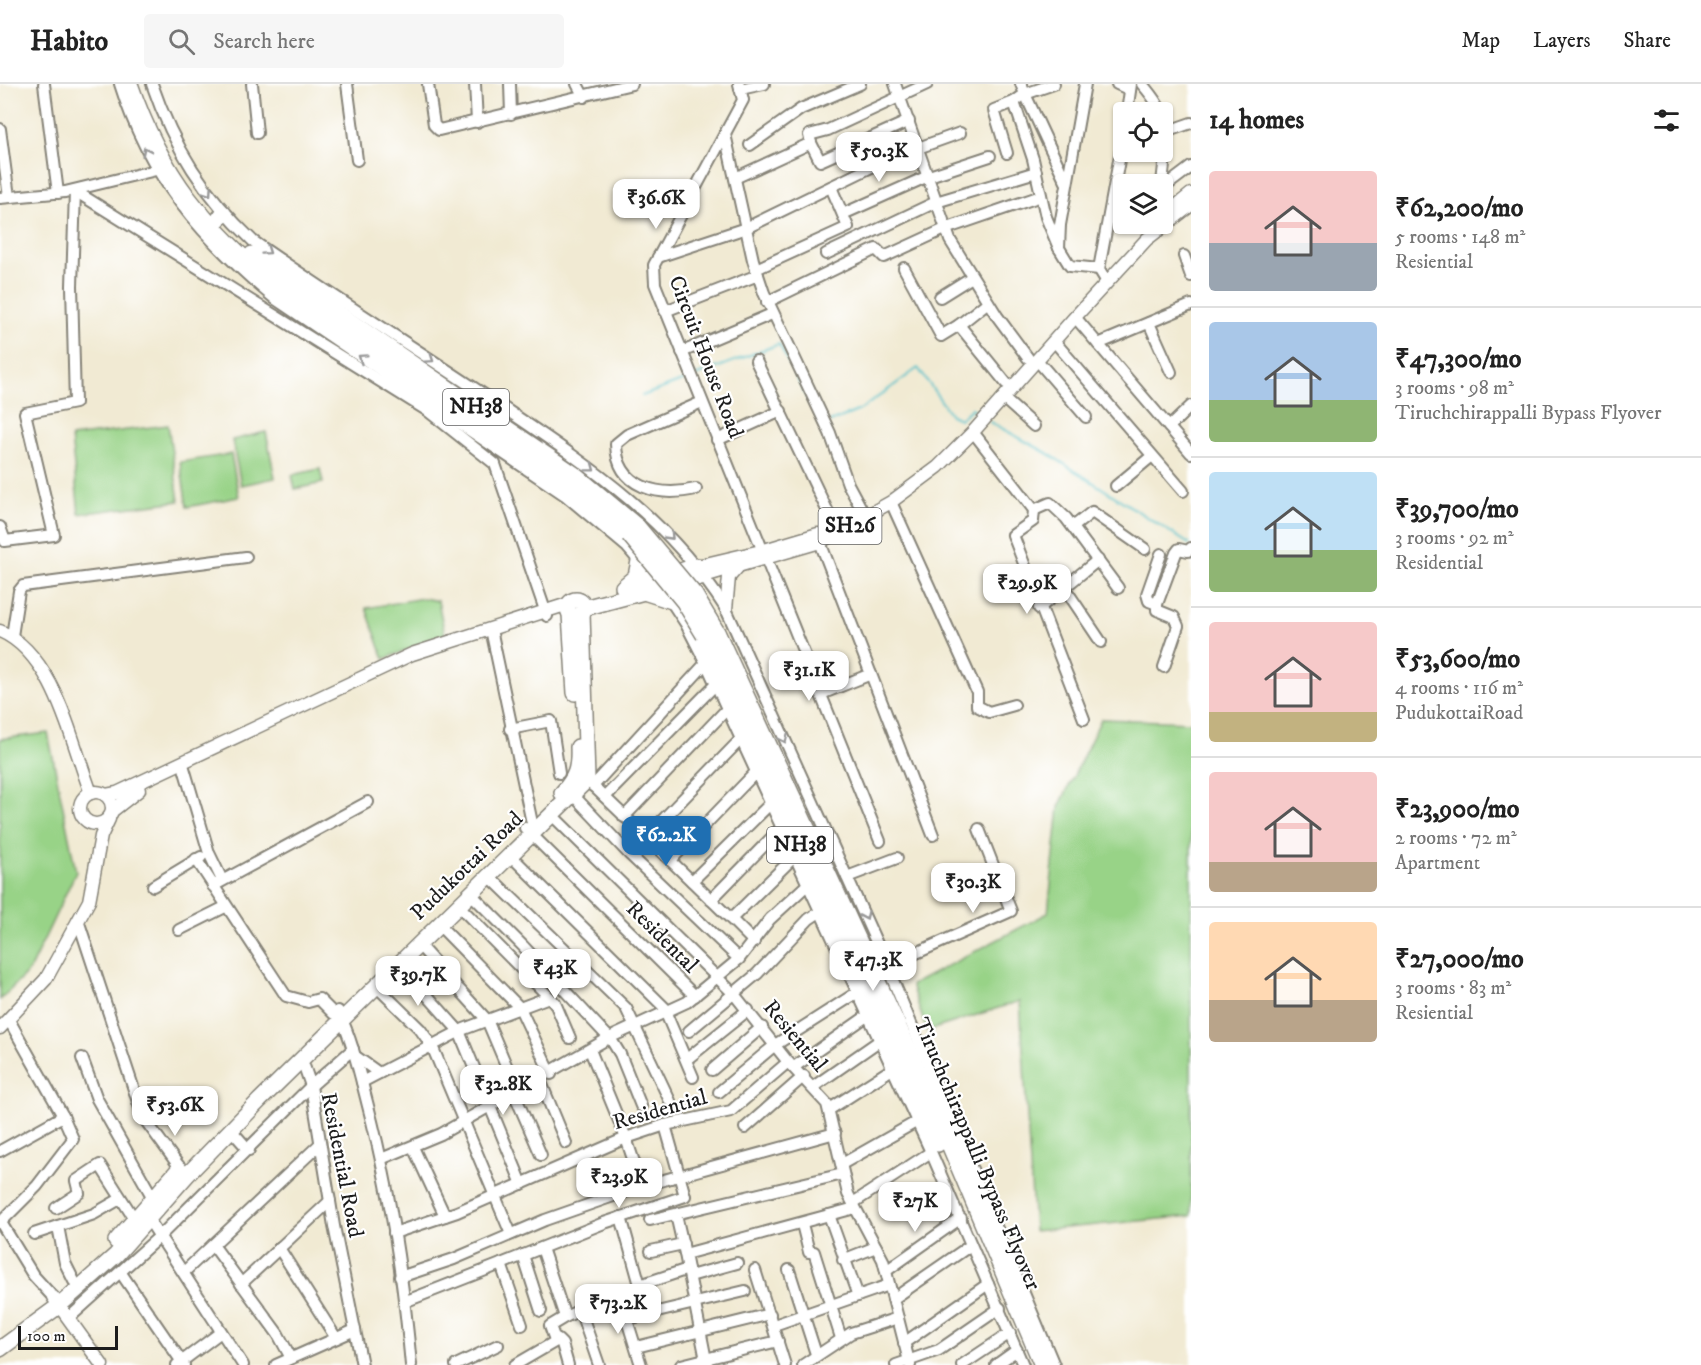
<!DOCTYPE html>
<html lang="en">
<head>
<meta charset="utf-8">
<style>
	:root { --surface:#fff; --page:#f6f6f6; --text:#222; --muted:#767676; --line:#e0e0e0; --accent:#1f6fb2 }
	body { margin:0; font-family:"IM FELL DW Pica",serif; background:var(--page); color:var(--text); height:100vh; display:flex; flex-direction:column; font-size:22px; white-space:nowrap }
	* { box-sizing:border-box; margin:0 }
	p { font-size:20px; color:var(--muted) }
	.icon { flex:none; width:33px; height:33px; fill:none; stroke:currentColor; stroke-width:2; stroke-linecap:round; stroke-linejoin:round }
	.map { position:relative; flex:1; overflow:hidden }
	.sheet { display:flex; flex-direction:column; background:var(--surface); width:510px }
	.sheet>* { flex:none }
	.tools { position:absolute; left:1113px; top:18px; display:grid; gap:12px }
	.tools a { display:grid; place-items:center; width:60px; height:60px; border-radius:6px; background:var(--surface); box-shadow:0 2px 4px #0004; font-size:30px }
	.scale { position:absolute; left:18px; bottom:15px; width:100px; box-sizing:border-box; padding-left:6px; border:3px solid #1c1c1c; border-top:0; font-size:16px; line-height:21px; white-space:nowrap; color:#1c1c1c; -webkit-text-stroke:4px #fff; paint-order:stroke }
	.price { position:absolute; translate:-50% -51px; padding:0 14px; border-radius:12px; background:#fff; color:#222; font-size:20px; line-height:39px; filter:drop-shadow(0 2px 3px #0008) }
	.price::after { content:''; position:absolute; left:50%; top:36px; width:18px; height:14px; margin-left:-9px; background:inherit; clip-path:polygon(0 0,100% 0,50% 100%) }
	.price.current { background:var(--accent); color:#fff }
	ul { padding:0; list-style:none }
	li { display:flex; align-items:center; gap:18px; height:150px; padding:0 18px }
	li+li { border-top:2px solid var(--line) }
	li span { display:grid; place-items:center; flex:none; width:168px; height:120px; border-radius:6px; color:#555 }
	li>.icon { margin-inline-start:auto }
	span .icon { width:72px; height:72px; fill:#fffc; stroke-width:1 }
	li b { font-size:26px }
	h2 { display:flex; justify-content:space-between; align-items:center; height:72px; padding:0 18px; font-size:26px }
	header { display:flex; align-items:center; gap:36px; box-sizing:border-box; height:84px; padding:0 30px; background:var(--surface); border-bottom:2px solid var(--line) }
	header strong { font-size:28px }
	nav { display:flex; gap:33px; margin-inline-start:auto; font-size:21px }
	.search { width:420px; height:54px; background:var(--page); display:flex; align-items:center; gap:15px; box-sizing:border-box; padding:0 21px; border-radius:6px; color:var(--muted); font-size:22px }
	main { display:flex; flex:1; min-height:0 }
	.map>svg:first-child { display:block }
</style>
</head>
<body>
<header>
<strong>Habito</strong>
<div class="search"><svg class="icon" aria-label="search" viewBox="0 0 24 24"><circle cx="10" cy="10" r="6"/><path d="M15 15l6 6"/></svg>Search here</div>
<nav><a>Map</a><a>Layers</a><a>Share</a></nav>
</header>
<main>
<div class="map">
<svg width="1191" height="1281" viewBox="0 0 1191 1281">
	<rect width="100%" height="100%" fill="#fff"/>
	<filter id="ink" filterUnits="userSpaceOnUse"><feTurbulence type="fractalNoise" baseFrequency=".0167" numOctaves="2"/><feDisplacementMap in="SourceGraphic" scale="12" xChannelSelector="R" yChannelSelector="G"/><feConvolveMatrix kernelMatrix="1 2 1 2 8 2 1 2 1" color-interpolation-filters="sRGB"/></filter>
	<filter id="wash" filterUnits="userSpaceOnUse"><feTurbulence type="fractalNoise" baseFrequency=".008" numOctaves="4" result="noise"/><feDisplacementMap in="SourceGraphic" scale="24" xChannelSelector="R" yChannelSelector="G"/><feGaussianBlur stdDeviation="1.35" result="paint"/><feColorMatrix in="noise" values="0 0 0 0 0 0 0 0 0 0 0 0 0 0 0 0 0 1.4 0 .05"/><feComposite in="paint" operator="in"/></filter>
	<g filter="url(#wash)">
		<rect width="100%" height="100%" fill="#f1ead3"/>
		<!-- green -->
		<g fill="#98d387" stroke="#5a7852" stroke-width="1.5">
			<path d="M168,341L179,417L79,430L71,353Z"/>
			<path d="M266,348L275,394L241,401L232,356Z"/>
			<path d="M231,370L239,413L187,423L180,378Z"/>
			<path d="M320,385L323,399L295,405L292,391Z"/>
			<path d="M423,514L438,517L445,551L384,575L366,524Z"/>
			<path d="M1101,635L1191,638V1132L1034,1147L1020,917L927,947L911,901L1048,829L1059,723Z"/>
			<path d="M48,649L76,788L29,887L0,916V655Z"/>
		</g>
		<g fill="none" stroke-linecap="round" stroke-linejoin="round">
			<!-- stream -->
			<g stroke="#52c0ca" stroke-width="2">
				<path d="M695,292L779,260L811,321"/>
				<path d="M642,312L690,294"/>
				<path d="M830,338L860,326L918,284L951,331L960,335L972,324L983,332"/>
				<path d="M990,338L1047,369L1189,460"/>
			</g>
		</g>
	</g>
	<g filter="url(#ink)">
		<g fill="none" stroke-linecap="round" stroke-linejoin="round">
			<defs>
				<g id="minor">
					<path d="M44,0L58,109"/>
					<path d="M120,0C149,93 200,152 274,214L565,411L627,463L658,499"/>
					<path d="M152,0C174,64 204,111 253,157C333,213 415,264 495,318C586,380 665,430 726,525L887,882L1054,1281"/>
					<path d="M252,0L257,49"/>
					<path d="M347,0L357,76"/>
					<path d="M428,0L434,41L439,46L632,0"/>
					<path d="M475,0L477,38"/>
					<path d="M510,0L511,30"/>
					<path d="M577,0L584,13"/>
					<path d="M739,0L743,16L654,181L655,200L880,757"/>
					<path d="M895,0L950,156L997,232L1028,274"/>
					<path d="M1021,0L1025,10L1014,18L1033,75L1046,133L1059,164"/>
					<path d="M1054,0L1025,10L1066,98"/>
					<path d="M1085,0L1060,141L1059,164L1070,182L1099,185"/>
					<path d="M1117,0L1130,6"/>
					<path d="M1142,0C1177,40 1166,52 1162,100"/>
					<path d="M740,5L764,0"/>
					<path d="M1127,28L1131,0"/>
					<path d="M0,45L9,113"/>
					<path d="M1168,47L1191,39"/>
					<path d="M725,50L753,176L764,209L830,349L848,400L862,426"/>
					<path d="M811,59L820,77L909,37"/>
					<path d="M750,61L801,25L860,0"/>
					<path d="M1007,69L994,26L1014,18"/>
					<path d="M735,94L811,59L809,51L828,46L927,0"/>
					<path d="M1162,105L1191,83"/>
					<path d="M75,107L428,327L495,380L547,532"/>
					<path d="M0,114L65,108L156,86"/>
					<path d="M843,130L926,93L990,72"/>
					<path d="M826,170L936,118L1036,88"/>
					<path d="M1184,172L1191,192"/>
					<path d="M658,173L746,144L890,74L960,49"/>
					<path d="M904,184L941,252L959,241L1006,299"/>
					<path d="M756,185L848,143L831,103"/>
					<path d="M1107,198L1099,185L1124,49"/>
					<path d="M940,213L972,193"/>
					<path d="M767,218L876,165L884,173L945,145L1041,112"/>
					<path d="M665,227L758,191"/>
					<path d="M1075,233L1191,369"/>
					<path d="M1149,239L1171,288"/>
					<path d="M959,241L988,218"/>
					<path d="M1054,257L1183,407"/>
					<path d="M1098,260L1191,221"/>
					<path d="M682,268L772,230"/>
					<path d="M1037,276L1086,333"/>
					<path d="M756,277L838,449"/>
					<path d="M1003,314L1034,342"/>
					<path d="M1169,343L1191,322"/>
					<path d="M973,348L1034,426L1050,419L1066,434L1118,504"/>
					<path d="M717,356L781,327"/>
					<path d="M1116,402L1152,372"/>
					<path d="M696,405C660,413 617,405 616,360L627,351L702,318"/>
					<path d="M891,418L977,608V622L989,628L1014,621"/>
					<path d="M1034,426L1033,437L1013,451L1084,635"/>
					<path d="M0,443L5,457L54,451L25,329L75,319L72,202L75,107"/>
					<path d="M1073,443L1092,428L1145,465"/>
					<path d="M820,458L933,751"/>
					<path d="M1064,503L1101,558"/>
					<path d="M667,511L686,540L706,579L931,1068L1023,1281"/>
					<path d="M1157,520L1149,517L1147,510L1161,470"/>
					<path d="M1039,524L1098,476"/>
					<path d="M492,550L532,739"/>
					<path d="M12,552L19,507L23,502L246,473"/>
					<path d="M1164,583L1178,542L1174,533L1157,526V520L1176,469L1179,465L1188,467L1191,464"/>
					<path d="M821,610L871,590"/>
					<path d="M510,645L551,637L559,689"/>
					<path d="M184,684L209,769L222,796"/>
					<path d="M587,696L731,835L795,772"/>
					<path d="M593,702L706,579"/>
					<path d="M573,711L630,771L739,875"/>
					<path d="M605,713L716,600"/>
					<path d="M552,731L734,910L788,978L827,1020L848,1110L883,1176L910,1281"/>
					<path d="M624,733L727,625"/>
					<path d="M525,744L695,912"/>
					<path d="M646,753L741,655"/>
					<path d="M511,772L667,926"/>
					<path d="M196,775L286,912L308,918L319,915L334,930"/>
					<path d="M671,776L756,688"/>
					<path d="M489,792L626,924L670,1017"/>
					<path d="M847,793L897,774"/>
					<path d="M692,797L770,720"/>
					<path d="M153,802L201,773"/>
					<path d="M213,802L368,718"/>
					<path d="M470,809L523,862L612,957L620,970L641,1022"/>
					<path d="M711,816L782,743"/>
					<path d="M458,821L555,919L570,954"/>
					<path d="M731,835L754,858"/>
					<path d="M78,836L143,1033L184,1089"/>
					<path d="M438,840L520,924L551,990"/>
					<path d="M179,846L225,823"/>
					<path d="M418,860L487,936L517,1007"/>
					<path d="M399,880L459,947L522,1100"/>
					<path d="M887,882L1011,827L979,745"/>
					<path d="M376,902L420,945L432,962L511,1150"/>
					<path d="M338,927C352,955 359,987 367,1018C390,1104 403,1193 411,1281"/>
					<path d="M665,927L693,993"/>
					<path d="M689,947L757,890L809,835L821,827"/>
					<path d="M590,966L626,1054L642,1102"/>
					<path d="M355,972L379,989"/>
					<path d="M82,974L97,1015L153,1114"/>
					<path d="M687,975L748,926"/>
					<path d="M302,976L311,1002L353,965"/>
					<path d="M794,983L867,932"/>
					<path d="M712,986L762,943"/>
					<path d="M540,996L566,1059"/>
					<path d="M362,998L464,945L549,913"/>
					<path d="M813,1003L879,957"/>
					<path d="M719,1008L775,961L858,908"/>
					<path d="M514,1009L541,1071"/>
					<path d="M830,1025L892,985"/>
					<path d="M745,1044L804,992"/>
					<path d="M231,1046L249,1066"/>
					<path d="M413,1063L445,1132"/>
					<path d="M0,1067L63,1032L9,936"/>
					<path d="M381,1075L441,1050L609,954L687,918L739,875L770,835L808,800"/>
					<path d="M842,1080L916,1038"/>
					<path d="M853,1119L931,1068"/>
					<path d="M56,1124L79,1109L76,1097L100,1081L135,1136"/>
					<path d="M676,1131L685,1170"/>
					<path d="M829,1131L858,1212"/>
					<path d="M621,1133L640,1201L688,1185"/>
					<path d="M149,1136L243,1281"/>
					<path d="M650,1136L843,1090"/>
					<path d="M0,1137L33,1191L53,1213"/>
					<path d="M1,1138L37,1102L73,1055L63,1032"/>
					<path d="M802,1140L809,1168H814L841,1254"/>
					<path d="M58,1142L65,1179L74,1197"/>
					<path d="M394,1149L457,1128L626,1054L665,1041L731,1027L788,978"/>
					<path d="M34,1150L94,1130L120,1115"/>
					<path d="M213,1161L278,1250L291,1274"/>
					<path d="M279,1164L336,1254"/>
					<path d="M542,1164L565,1233L580,1226"/>
					<path d="M651,1167L683,1160"/>
					<path d="M523,1171L541,1227"/>
					<path d="M843,1176L876,1163"/>
					<path d="M501,1180L604,1139L685,1112L665,1041"/>
					<path d="M755,1186L785,1281"/>
					<path d="M789,1186L816,1270"/>
					<path d="M886,1187L961,1134"/>
					<path d="M184,1188L320,1060"/>
					<path d="M121,1189L184,1281"/>
					<path d="M690,1192L737,1179"/>
					<path d="M400,1193L454,1175L545,1136L642,1102L835,1049"/>
					<path d="M241,1200L330,1117"/>
					<path d="M893,1215L971,1161"/>
					<path d="M404,1218L501,1180L522,1241"/>
					<path d="M69,1234L161,1151L311,1002L334,1142L362,1281"/>
					<path d="M628,1235L745,1207"/>
					<path d="M774,1241L889,1201"/>
					<path d="M555,1256L550,1242L565,1233"/>
					<path d="M904,1259L988,1200"/>
					<path d="M636,1263L770,1230"/>
					<path d="M177,1281L221,1248"/>
					<path d="M276,1281L355,1246"/>
					<path d="M456,1281L498,1261"/>
					<path d="M515,1281L558,1256L562,1260L568,1281"/>
					<path d="M599,1281L580,1226L618,1207L641,1281"/>
					<path d="M681,1281L778,1257"/>
					<path d="M707,1281L685,1170L855,1124"/>
					<path d="M803,1281L851,1249L898,1234"/>
					<path d="M896,1281L939,1266L1000,1224"/>
					<path d="M962,1281L1010,1249"/>
					<path d="M996,1281L1017,1266"/>
				</g>
				<g id="major">
					<path d="M1175,123L1191,110"/>
					<path d="M697,482L761,467L818,450"/>
					<path d="M704,492L820,458L891,418L938,383L973,348L1075,233L1147,155L1191,121"/>
					<path d="M726,525L729,493L737,484"/>
					<path d="M0,547C55,571 71,657 91,709"/>
					<circle cx="96" cy="724" r="16"/>
					<path d="M106,711L117,709L412,570L568,520"/>
					<path d="M112,727L139,706"/>
					<path d="M0,944L46,895L89,817L101,752L109,735"/>
					<path d="M53,1213L102,1281"/>
				</g>
				<g id="highway">
					<path d="M130,0C163,96 204,140 279,205L572,405L629,451"/>
					<path d="M218,136L223,129"/>
					<path d="M252,170L577,392L638,443"/>
					<path d="M634,501L697,482"/>
					<path d="M623,503L636,492L639,477"/>
					<path d="M647,509L672,517"/>
					<circle cx="576" cy="524" r="8"/>
					<path d="M584,524L704,492"/>
					<path d="M570,530L575,609"/>
					<path d="M717,548L908,963L1042,1281"/>
					<path d="M704,551L938,1060"/>
					<path d="M562,709C576,694 579,684 578,663"/>
					<path d="M116,1157L179,1085"/>
					<path d="M0,1265L60,1221L116,1171L187,1091L260,1016L587,696L582,529"/>
				</g>
			</defs>
			<!-- minor casing -->
			<use href="#minor" stroke="#868378" stroke-width="14"/>
			<!-- major casing -->
			<use href="#major" stroke="#868378" stroke-width="15"/>
			<!-- highway casing -->
			<use href="#highway" stroke="#868378" stroke-width="18"/>
			<!-- minor -->
			<use href="#minor" stroke="#fff" stroke-width="10"/>
			<!-- major -->
			<use href="#major" stroke="#fff" stroke-width="12"/>
			<!-- highway -->
			<use href="#highway" stroke="#fff" stroke-width="15"/>
			<defs>
				<g id="highway-bridge">
					<path d="M638,443L695,511L717,548"/>
					<path d="M629,451L684,518L704,551"/>
				</g>
			</defs>
			<!-- highway-bridge casing -->
			<use href="#highway-bridge" stroke="#868378" stroke-width="18" stroke-linecap="butt"/>
			<!-- highway-bridge -->
			<use href="#highway-bridge" stroke="#fff" stroke-width="15"/>
		</g>
		<!-- one-way arrows -->
		<defs><path id="oneway-chevron" d="M-2-3.5L2.5 0L-2 3.5" fill="none" stroke-width="1.6" stroke-linecap="round" stroke-linejoin="round" transform="scale(1.5)"/></defs>
		<g stroke="#999">
			<use href="#oneway-chevron" transform="translate(146 67) rotate(-116)"/>
			<use href="#oneway-chevron" transform="translate(208 108) rotate(56)"/>
			<use href="#oneway-chevron" transform="translate(267 167) rotate(35)"/>
			<use href="#oneway-chevron" transform="translate(362 274) rotate(-146)"/>
			<use href="#oneway-chevron" transform="translate(430 275) rotate(34)"/>
			<use href="#oneway-chevron" transform="translate(591 384) rotate(37)"/>
			<use href="#oneway-chevron" transform="translate(670 452) rotate(46)"/>
			<use href="#oneway-chevron" transform="translate(784 655) rotate(65)"/>
			<use href="#oneway-chevron" transform="translate(865 832) rotate(66)"/>
		</g>
	</g>
	<g text-anchor="middle" dominant-baseline="central" stroke-width="4.5" stroke-linejoin="round" paint-order="stroke">
		<!-- shield labels -->
		<g fill="#fff" stroke="#606060" stroke-width="1.5">
			<rect x="443" y="305" width="66" height="36" rx="4.5"/>
			<rect x="818.5" y="424" width="63" height="36" rx="4.5"/>
			<rect x="767" y="743" width="66" height="36" rx="4.5"/>
		</g>
		<g font-size="21" font-weight="bold" fill="#1c1c1c">
			<text x="476" y="323">NH38</text>
			<text x="850" y="442">SH26</text>
			<text x="800" y="761">NH38</text>
		</g>
		<!-- street labels -->
		<g font-size="22" fill="#1c1c1c" stroke="#fff">
			<text transform="translate(706 273) rotate(69)">Circuit House Road</text>
			<text transform="translate(467 782) rotate(-44)">Pudukottai Road</text>
			<text transform="translate(662 853) rotate(45)">Residental</text>
			<text transform="translate(795 952) rotate(50)">Resiential</text>
			<text transform="translate(660 1026) rotate(-16)">Residential</text>
			<text transform="translate(977 1070) rotate(67)">Tiruchchirappalli Bypass Flyover</text>
			<text transform="translate(342 1081) rotate(79)">Residential Road</text>
		</g>
	</g>
</svg>
<div class="tools">
<a><svg class="icon" aria-label="locate" viewBox="0 0 24 24"><circle cx="12" cy="12" r="6"/><path d="M12 2v4M12 18v4M2 12h4M18 12h4"/></svg></a>
<a><svg class="icon" aria-label="layers" viewBox="0 0 24 24"><path d="M12 4l9 5-9 5-9-5zM3 14l9 5 9-5"/></svg></a>
</div>
<div class="scale">100 m</div>
<b class="price" style="left:879px;top:99px">₹50.3K</b>
<b class="price" style="left:656px;top:146px">₹36.6K</b>
<b class="price" style="left:1027px;top:531px">₹29.9K</b>
<b class="price" style="left:809px;top:618px">₹31.1K</b>
<b class="price current" style="left:666px;top:783px">₹62.2K</b>
<b class="price" style="left:973px;top:830px">₹30.3K</b>
<b class="price" style="left:873px;top:908px">₹47.3K</b>
<b class="price" style="left:555px;top:916px">₹43K</b>
<b class="price" style="left:418px;top:923px">₹39.7K</b>
<b class="price" style="left:503px;top:1032px">₹32.8K</b>
<b class="price" style="left:175px;top:1053px">₹53.6K</b>
<b class="price" style="left:619px;top:1125px">₹23.9K</b>
<b class="price" style="left:915px;top:1149px">₹27K</b>
<b class="price" style="left:618px;top:1251px">₹73.2K</b>
</div>
<section class="sheet">
<h2>14 homes<svg class="icon" aria-label="filters" viewBox="0 0 24 24"><path d="M4 7h16M4 17h16"/><circle cx="9" cy="7" r="2"/><circle cx="15" cy="17" r="2"/></svg></h2>
<ul>
<li><span style="background:linear-gradient(#f6c9c9 60%,#9aa5b1 0)"><svg class="icon" aria-label="home" viewBox="0 0 24 24"><path d="M3 11l9-7 9 7M6 9v11h12V9"/></svg></span><div><b>₹62,200/mo</b><p>5 rooms · 148 m²</p><p>Resiential</p></div></li>
<li><span style="background:linear-gradient(#a9c7e8 65%,#8fb573 0)"><svg class="icon" aria-label="home" viewBox="0 0 24 24"><path d="M3 11l9-7 9 7M6 9v11h12V9"/></svg></span><div><b>₹47,300/mo</b><p>3 rooms · 98 m²</p><p>Tiruchchirappalli Bypass Flyover</p></div></li>
<li><span style="background:linear-gradient(#bfe0f5 65%,#8fb573 0)"><svg class="icon" aria-label="home" viewBox="0 0 24 24"><path d="M3 11l9-7 9 7M6 9v11h12V9"/></svg></span><div><b>₹39,700/mo</b><p>3 rooms · 92 m²</p><p>Residential</p></div></li>
<li><span style="background:linear-gradient(#f6c9c9 75%,#c2b280 0)"><svg class="icon" aria-label="home" viewBox="0 0 24 24"><path d="M3 11l9-7 9 7M6 9v11h12V9"/></svg></span><div><b>₹53,600/mo</b><p>4 rooms · 116 m²</p><p>PudukottaiRoad</p></div></li>
<li><span style="background:linear-gradient(#f6c9c9 75%,#b9a48a 0)"><svg class="icon" aria-label="home" viewBox="0 0 24 24"><path d="M3 11l9-7 9 7M6 9v11h12V9"/></svg></span><div><b>₹23,900/mo</b><p>2 rooms · 72 m²</p><p>Apartment</p></div></li>
<li><span style="background:linear-gradient(#ffd9b3 65%,#b9a48a 0)"><svg class="icon" aria-label="home" viewBox="0 0 24 24"><path d="M3 11l9-7 9 7M6 9v11h12V9"/></svg></span><div><b>₹27,000/mo</b><p>3 rooms · 83 m²</p><p>Resiential</p></div></li>
</ul>
</section>
</main>
</body>
</html>
